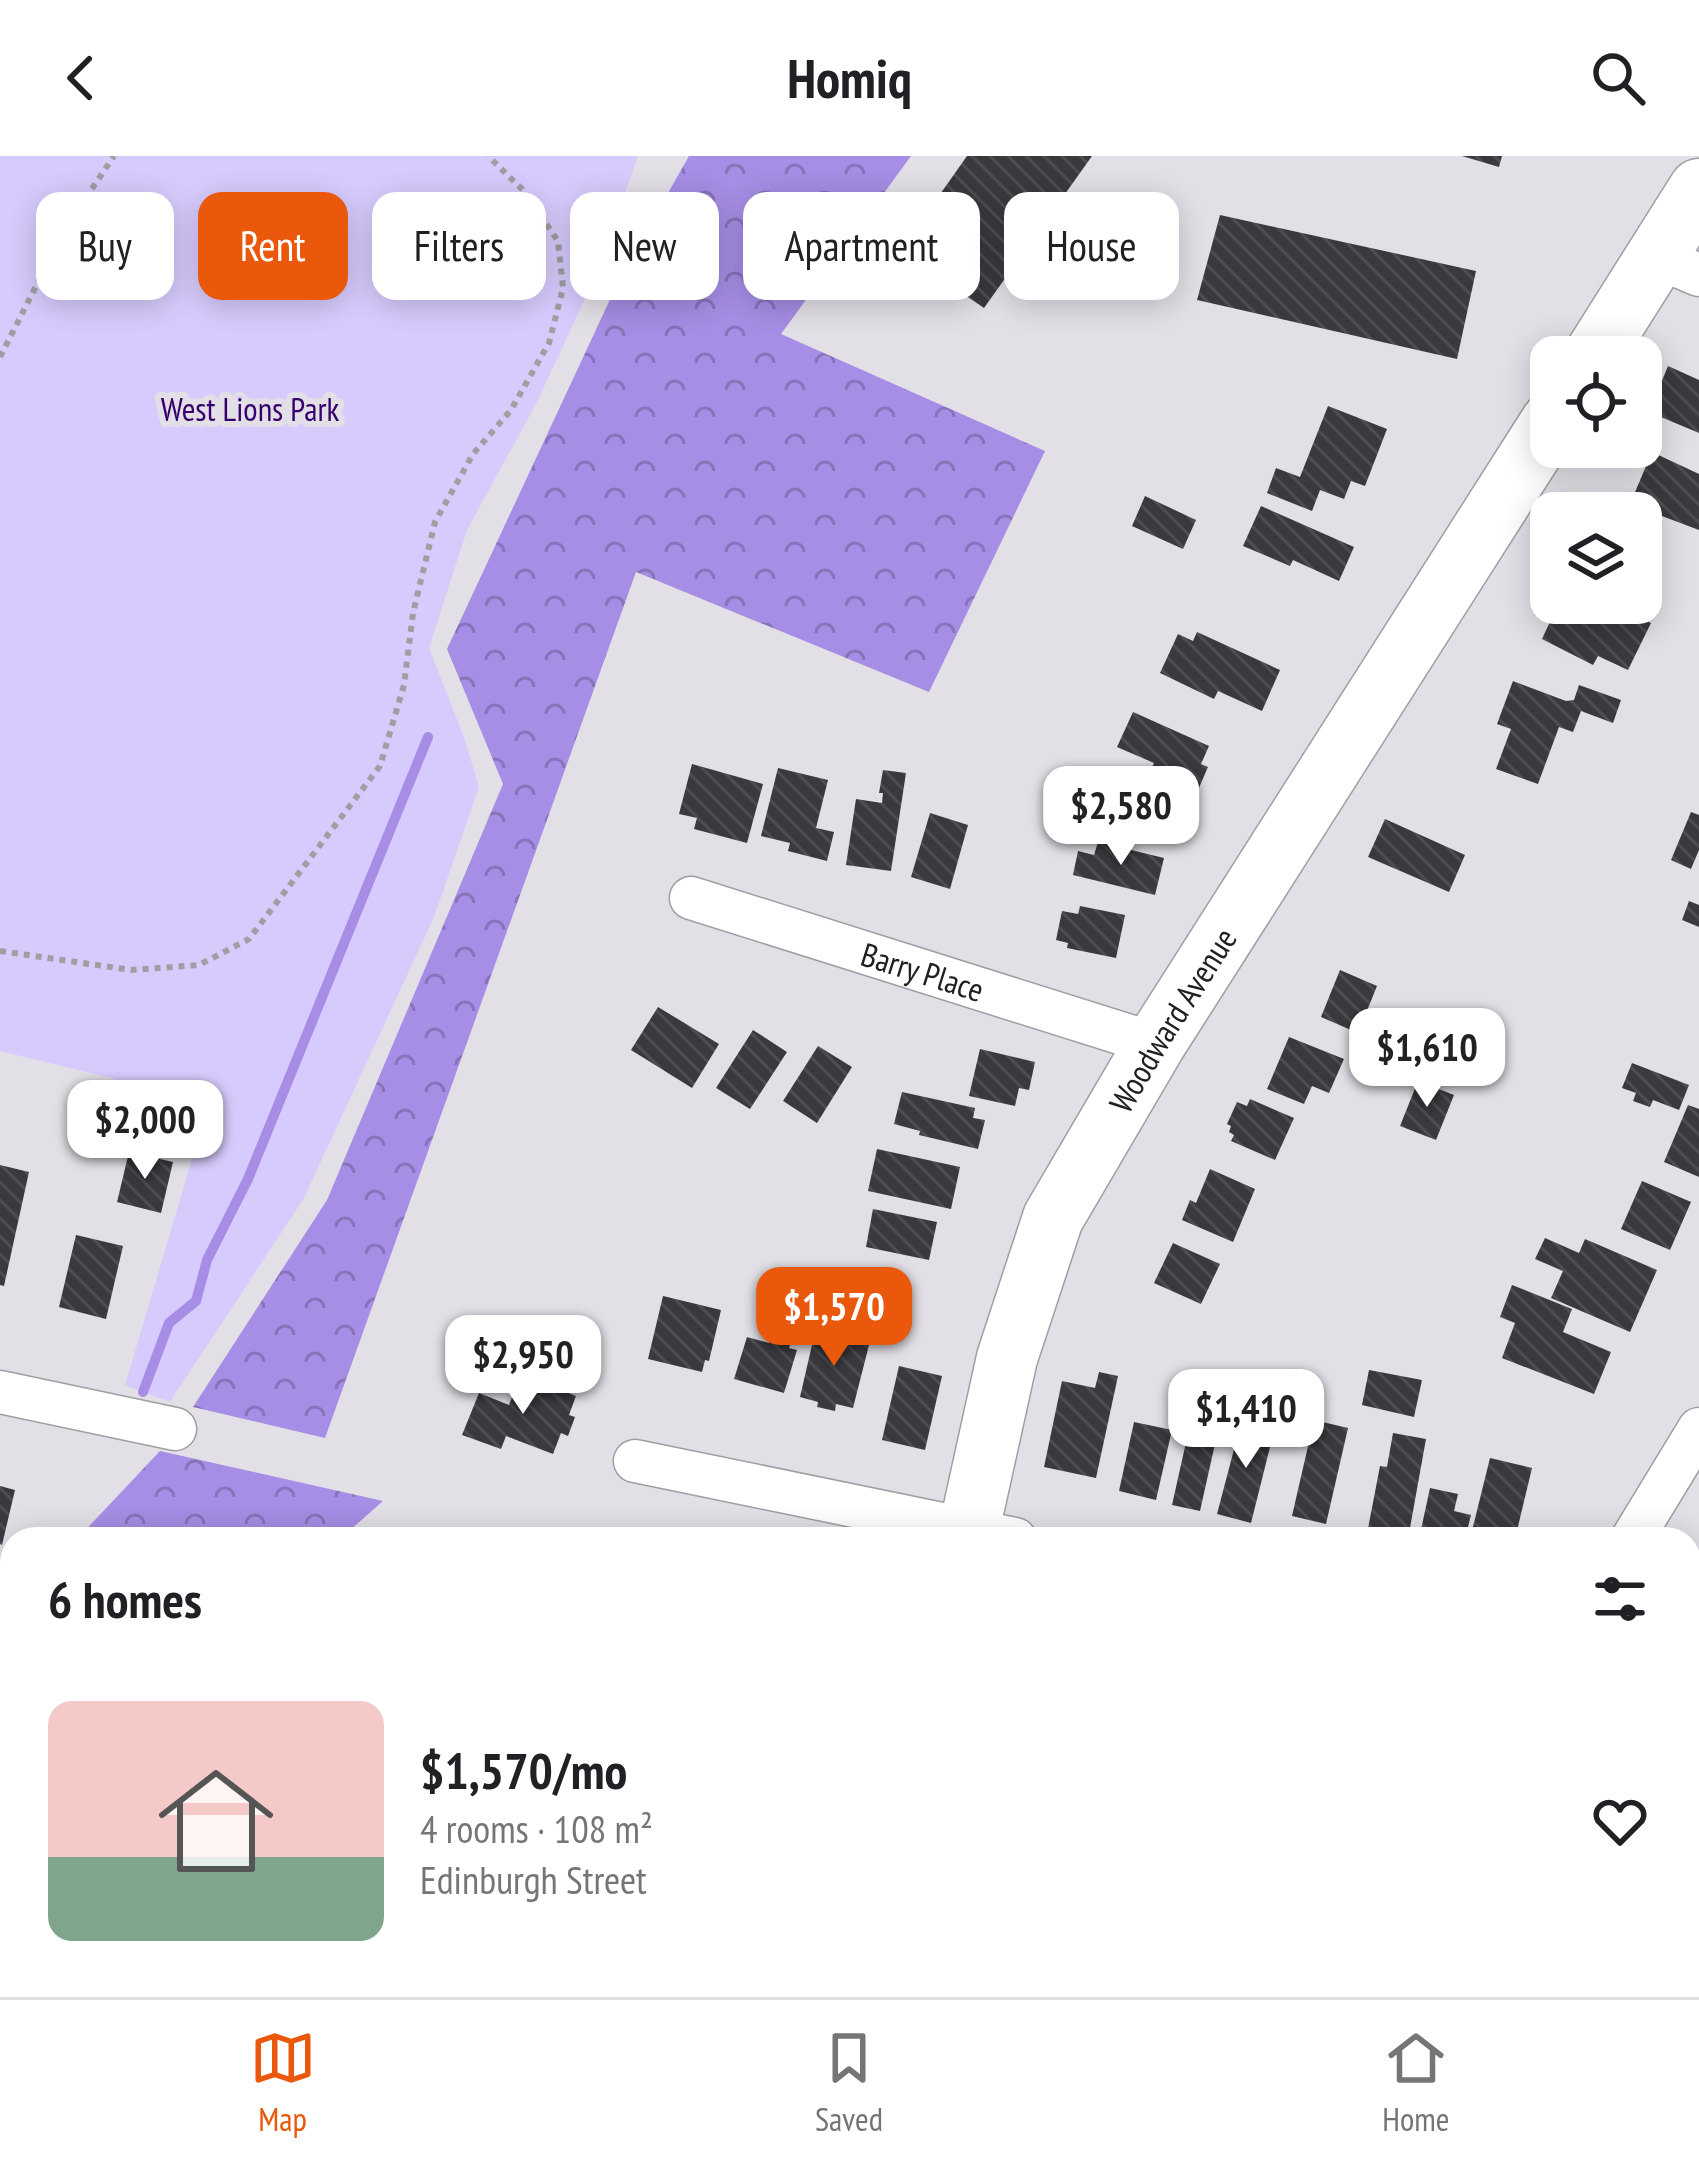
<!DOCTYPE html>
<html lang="en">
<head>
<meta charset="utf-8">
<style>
	:root { --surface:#fff; --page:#f6f6f6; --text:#202124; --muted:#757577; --line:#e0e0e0; --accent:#ea580c }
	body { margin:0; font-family:"PT Sans Narrow",sans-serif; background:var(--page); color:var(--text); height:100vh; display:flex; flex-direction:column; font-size:45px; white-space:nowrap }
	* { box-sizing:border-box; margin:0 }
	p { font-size:39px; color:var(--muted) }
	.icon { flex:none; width:66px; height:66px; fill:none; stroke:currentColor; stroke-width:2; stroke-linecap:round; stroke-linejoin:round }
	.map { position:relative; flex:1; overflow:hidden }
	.side { position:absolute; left:0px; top:1371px; width:1701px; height:471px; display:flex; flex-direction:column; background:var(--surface); border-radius:36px 36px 0 0; box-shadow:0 6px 30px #0003 }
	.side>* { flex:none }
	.top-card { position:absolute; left:36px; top:36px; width:1629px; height:108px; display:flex; gap:24px }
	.buttons { position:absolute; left:1530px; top:180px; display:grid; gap:24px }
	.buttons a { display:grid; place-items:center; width:132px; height:132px; border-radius:24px; background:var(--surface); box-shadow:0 6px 30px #0003; font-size:60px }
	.price { position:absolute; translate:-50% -102px; padding:0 27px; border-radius:24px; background:#fff; color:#222; font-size:39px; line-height:78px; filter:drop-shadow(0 3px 6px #0008) }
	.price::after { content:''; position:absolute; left:50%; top:72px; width:36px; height:27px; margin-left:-18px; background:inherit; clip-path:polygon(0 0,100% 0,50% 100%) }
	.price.on { background:var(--accent); color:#fff }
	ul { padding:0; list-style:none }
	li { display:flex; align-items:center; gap:36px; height:300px; padding:0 48px }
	li span { display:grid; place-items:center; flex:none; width:336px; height:240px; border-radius:24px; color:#555 }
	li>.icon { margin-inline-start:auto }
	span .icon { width:144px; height:144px; fill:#fffc; stroke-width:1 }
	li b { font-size:51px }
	h2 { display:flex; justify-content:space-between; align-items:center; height:144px; padding:0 48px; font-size:51px }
	.pill { padding:0 42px; border-radius:24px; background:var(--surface); box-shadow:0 6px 30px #0003; font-size:42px; line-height:108px }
	.pill.on { background:var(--accent); color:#fff }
	header { display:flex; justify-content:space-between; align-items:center; height:156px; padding:0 48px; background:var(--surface); font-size:54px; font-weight:800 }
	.tabs { display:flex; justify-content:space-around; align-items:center; height:168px; border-top:3px solid var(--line); background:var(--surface); font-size:33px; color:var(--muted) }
	.tabs a { display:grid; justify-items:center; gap:6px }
	.tabs .on { color:var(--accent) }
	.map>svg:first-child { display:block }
</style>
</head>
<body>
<header><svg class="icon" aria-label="back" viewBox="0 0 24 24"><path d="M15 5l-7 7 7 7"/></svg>Homiq<svg class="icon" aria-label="search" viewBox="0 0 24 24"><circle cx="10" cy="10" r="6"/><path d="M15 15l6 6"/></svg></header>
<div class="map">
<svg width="1699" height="1841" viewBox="0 0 1699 1841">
	<defs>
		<pattern id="forest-crowns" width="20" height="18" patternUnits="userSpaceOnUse" patternTransform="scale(3)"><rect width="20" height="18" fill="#a68de5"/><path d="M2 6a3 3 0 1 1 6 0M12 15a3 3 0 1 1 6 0" fill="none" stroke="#8773b9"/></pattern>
		<pattern id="building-back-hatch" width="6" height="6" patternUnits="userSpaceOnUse" patternTransform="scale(3)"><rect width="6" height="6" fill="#3a393e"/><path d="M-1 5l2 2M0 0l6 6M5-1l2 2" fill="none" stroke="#4e4d51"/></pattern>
	</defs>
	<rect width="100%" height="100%" fill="#e2e0e6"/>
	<!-- green -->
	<g fill="#d7cbfd">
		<path d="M0,0H638L597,117L536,248L467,374L429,492L464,581L479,631L434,761L304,1042L170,1246L125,1229L209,946L0,895Z"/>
		<path d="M319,1830H431L432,1841H328Z"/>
	</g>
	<!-- forest -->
	<g fill="url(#forest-crowns)">
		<path d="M689,0H911L781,178L1045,295L929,536L636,416L325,1282L193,1251L327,1044L503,628L447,493L621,120Z"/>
		<path d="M160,1295L383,1345L340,1383H77Z"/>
		<path d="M12,1453V1672L0,1683V1466Z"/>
	</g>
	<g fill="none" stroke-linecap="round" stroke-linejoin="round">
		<!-- stream -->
		<path stroke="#a78de5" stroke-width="10" d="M143,1236L169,1167L196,1145L207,1104L248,1023L428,581"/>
	</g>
	<!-- building -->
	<g fill="url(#building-back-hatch)">
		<path d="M967,0H1092L984,152L900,95Z"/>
		<path d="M1462,0H1502L1499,11Z"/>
		<path d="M1220,59L1476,115L1457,203L1197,144Z"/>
		<path d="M1668,210L1699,224V277L1649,256Z"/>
		<path d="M1328,250L1387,273L1365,330L1351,325L1344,343L1320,334L1312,355L1267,337L1276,312L1300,321Z"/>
		<path d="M1652,296L1699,318V374L1630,348Z"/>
		<path d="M1145,340L1196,364L1183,393L1132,370Z"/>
		<path d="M1261,350L1354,391L1339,425L1293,404L1290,410L1243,390Z"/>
		<path d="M1567,447H1610L1651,467L1628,514L1598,500L1593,509L1542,483L1554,457L1560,461Z"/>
		<path d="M1197,476L1280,514L1262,555L1218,535L1214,543L1160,517L1178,478L1193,485Z"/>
		<path d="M1513,525L1566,545L1574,544L1579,529L1621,544L1613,567L1581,555L1573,576L1559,571L1538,628L1496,613L1511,573L1497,568Z"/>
		<path d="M1133,556L1209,590L1201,608L1208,611L1198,634L1191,631L1184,648L1143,630L1154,607L1117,591Z"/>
		<path d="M692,608L763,628L747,687L694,673L697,662L679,658Z"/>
		<path d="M778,612L828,624L816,672L834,676L827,705L788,695L790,687L761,680Z"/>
		<path d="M883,614L906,617L891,715L846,709L856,643L882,647L883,637H879Z"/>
		<path d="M1691,656L1699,659V694L1691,713L1671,704Z"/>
		<path d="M930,657L968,669L950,733L911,721Z"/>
		<path d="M1385,663L1465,699L1449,736L1368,701Z"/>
		<path d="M1098,686L1164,702L1155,739L1073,719L1078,695L1094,699Z"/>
		<path d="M1689,745L1699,749V771L1682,764Z"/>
		<path d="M1080,750L1125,759L1116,802L1067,792L1068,787L1056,784L1062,755L1078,758Z"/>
		<path d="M1340,814L1377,830L1358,877L1321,861Z"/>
		<path d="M658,851L719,888L692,932L631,894Z"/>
		<path d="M753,874L787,896L750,953L716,932Z"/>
		<path d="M1289,881L1344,903L1329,937L1312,930L1304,948L1267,933Z"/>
		<path d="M818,890L852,911L817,967L783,945Z"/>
		<path d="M980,893L1035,906L1029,934L1019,932L1015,950L969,940Z"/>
		<path d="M1632,907L1689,929L1679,954L1653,944L1650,951L1633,945L1636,937L1622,932Z"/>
		<path d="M1418,925L1454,939L1436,984L1400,970Z"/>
		<path d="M902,936L975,952L973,962L985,964L978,993L919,979L920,975L894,968Z"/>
		<path d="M1250,943L1294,962L1275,1004L1231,985L1234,979L1229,976L1231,970L1227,968L1237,946L1247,950Z"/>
		<path d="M1688,949L1699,953V1021L1664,1006Z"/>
		<path d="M877,993L960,1011L951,1053L868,1035Z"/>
		<path d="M129,996L173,1006L161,1057L117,1046Z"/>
		<path d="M0,1009L29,1016L4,1130L0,1129Z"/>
		<path d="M1210,1013L1255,1033L1233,1086L1182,1064L1190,1044L1196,1047Z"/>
		<path d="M1642,1025L1691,1046L1670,1094L1621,1073Z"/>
		<path d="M873,1053L937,1066L929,1104L866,1091Z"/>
		<path d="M76,1079L123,1090L106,1163L59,1151Z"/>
		<path d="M1545,1082L1579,1097L1585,1083L1657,1114L1630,1176L1551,1142L1563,1115L1535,1103Z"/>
		<path d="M1173,1087L1220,1108L1201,1148L1154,1127Z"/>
		<path d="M1512,1129L1572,1153L1563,1176L1611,1196L1594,1238L1502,1202L1515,1167L1500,1161Z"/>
		<path d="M663,1140L721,1154L709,1205L705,1204L702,1216L648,1203Z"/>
		<path d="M833,1169L856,1174L853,1185L869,1189L853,1252L836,1248L835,1255L817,1251L818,1246L800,1241L815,1176L831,1180Z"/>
		<path d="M773,1172L794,1178L789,1192L797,1194L784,1237L734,1223L747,1181L769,1187Z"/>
		<path d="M899,1210L942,1220L925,1294L882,1284Z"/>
		<path d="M1369,1214L1422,1224L1414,1261L1362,1249Z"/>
		<path d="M1099,1216L1118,1220L1096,1322L1044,1311L1062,1225L1095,1232Z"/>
		<path d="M521,1218L576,1240L569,1259L575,1261L568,1280L561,1277L553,1298L506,1280L501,1293L462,1279L479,1237L509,1249Z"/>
		<path d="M1197,1237L1225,1243L1200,1355L1172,1349Z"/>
		<path d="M1242,1263L1275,1271L1251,1367L1217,1358Z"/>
		<path d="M1314,1264L1348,1272L1326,1368L1292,1360Z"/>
		<path d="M1134,1266L1172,1274L1156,1344L1119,1335Z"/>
		<path d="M1393,1277L1426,1283L1408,1383H1366L1380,1310L1387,1311Z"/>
		<path d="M1490,1302L1532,1312L1515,1383H1470Z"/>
		<path d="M0,1330L15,1334L2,1389L0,1388Z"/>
		<path d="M1430,1332L1458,1338L1454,1355L1471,1359L1465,1383H1419Z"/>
		<path d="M638,1830H689L728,1839L635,1841Z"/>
		<path d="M970,1830H1046L1045,1836L1057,1840L968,1841Z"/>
		<path d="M1238,1830H1324L1321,1841H1242L1236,1840Z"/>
		<path d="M1509,1830H1570L1567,1841H1506Z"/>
	</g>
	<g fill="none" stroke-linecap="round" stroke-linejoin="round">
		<defs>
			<g id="lane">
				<path d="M298,1830L308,1841"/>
				<path d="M452,1830L453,1841"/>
			</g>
			<g id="street">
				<path d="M1656,101L1699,119"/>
				<path id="s1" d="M691,742L1155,888"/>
				<path d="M0,1236L175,1273"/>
				<path d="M635,1305L1015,1383"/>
				<path d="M1632,1383L1699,1273"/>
				<path d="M1689,1538L1699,1540"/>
				<path d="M1423,1841L1425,1830"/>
			</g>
			<g id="secondary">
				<path d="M1593,201L1699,33"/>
				<path id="s2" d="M967,1383L1007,1202L1053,1062L1155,888L1551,266"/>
				<path d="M858,1841L861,1830"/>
			</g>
		</defs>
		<!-- lane casing -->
		<use href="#lane" stroke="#9f9ea3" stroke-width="24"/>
		<!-- street casing -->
		<use href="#street" stroke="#9f9ea3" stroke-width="45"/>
		<!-- secondary casing -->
		<use href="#secondary" stroke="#9f9ea3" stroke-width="63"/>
		<!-- path -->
		<g stroke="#9f9ea2" stroke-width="6" stroke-dasharray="6 6" stroke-linecap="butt">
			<path d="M0,201L66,71L114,0"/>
			<path d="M0,795L131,814L199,809L249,783L380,610L404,529L413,457L435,366L473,298L511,254L549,187L563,132L558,85L523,34L488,0"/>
		</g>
		<!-- lane -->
		<use href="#lane" stroke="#fff" stroke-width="21"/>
		<!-- street -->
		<use href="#street" stroke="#fff" stroke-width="42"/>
		<!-- secondary -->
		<use href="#secondary" stroke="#fff" stroke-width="60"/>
	</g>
	<g text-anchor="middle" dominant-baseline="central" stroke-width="12" stroke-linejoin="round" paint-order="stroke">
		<!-- park labels -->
		<g font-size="33" fill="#36006e" stroke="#e2e0e6">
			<text x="250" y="252">West Lions Park</text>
		</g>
		<!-- street labels -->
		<g font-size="33" fill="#202022" stroke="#e2e0e6">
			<text stroke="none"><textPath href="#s1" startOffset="243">Barry Place</textPath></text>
			<text stroke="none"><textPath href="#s2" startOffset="564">Woodward Avenue</textPath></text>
		</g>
	</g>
</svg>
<div class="buttons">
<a><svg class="icon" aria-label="locate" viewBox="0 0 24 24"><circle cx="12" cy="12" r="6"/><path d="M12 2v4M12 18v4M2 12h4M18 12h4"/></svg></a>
<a><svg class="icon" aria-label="layers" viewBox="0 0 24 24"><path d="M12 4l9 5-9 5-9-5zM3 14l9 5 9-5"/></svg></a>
</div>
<b class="price" style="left:1121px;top:712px">$2,580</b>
<b class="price" style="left:1427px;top:954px">$1,610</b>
<b class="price" style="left:145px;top:1026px">$2,000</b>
<b class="price on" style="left:834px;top:1213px">$1,570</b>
<b class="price" style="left:523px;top:1261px">$2,950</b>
<b class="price" style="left:1246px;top:1315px">$1,410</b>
<div class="top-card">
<a class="pill">Buy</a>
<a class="pill on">Rent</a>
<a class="pill">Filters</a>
<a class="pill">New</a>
<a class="pill">Apartment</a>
<a class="pill">House</a>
</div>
<section class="side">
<h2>6 homes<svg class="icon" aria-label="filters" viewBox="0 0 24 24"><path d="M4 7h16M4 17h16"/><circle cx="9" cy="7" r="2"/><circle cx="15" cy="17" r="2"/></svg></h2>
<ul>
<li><span style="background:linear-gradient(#f6c9c9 65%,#7fa58c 0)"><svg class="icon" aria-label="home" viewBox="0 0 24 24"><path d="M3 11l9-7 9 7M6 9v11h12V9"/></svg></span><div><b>$1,570/mo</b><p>4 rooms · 108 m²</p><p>Edinburgh Street</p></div><svg class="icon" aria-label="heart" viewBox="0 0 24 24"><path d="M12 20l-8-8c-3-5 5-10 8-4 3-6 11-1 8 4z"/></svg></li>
</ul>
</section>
</div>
<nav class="tabs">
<a class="on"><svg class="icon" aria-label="map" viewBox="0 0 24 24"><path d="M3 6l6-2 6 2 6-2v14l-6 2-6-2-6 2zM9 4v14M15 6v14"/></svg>Map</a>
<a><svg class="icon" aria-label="saved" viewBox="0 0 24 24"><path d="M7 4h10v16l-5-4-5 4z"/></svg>Saved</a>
<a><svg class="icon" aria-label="home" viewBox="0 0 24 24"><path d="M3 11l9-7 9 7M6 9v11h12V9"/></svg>Home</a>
</nav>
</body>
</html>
